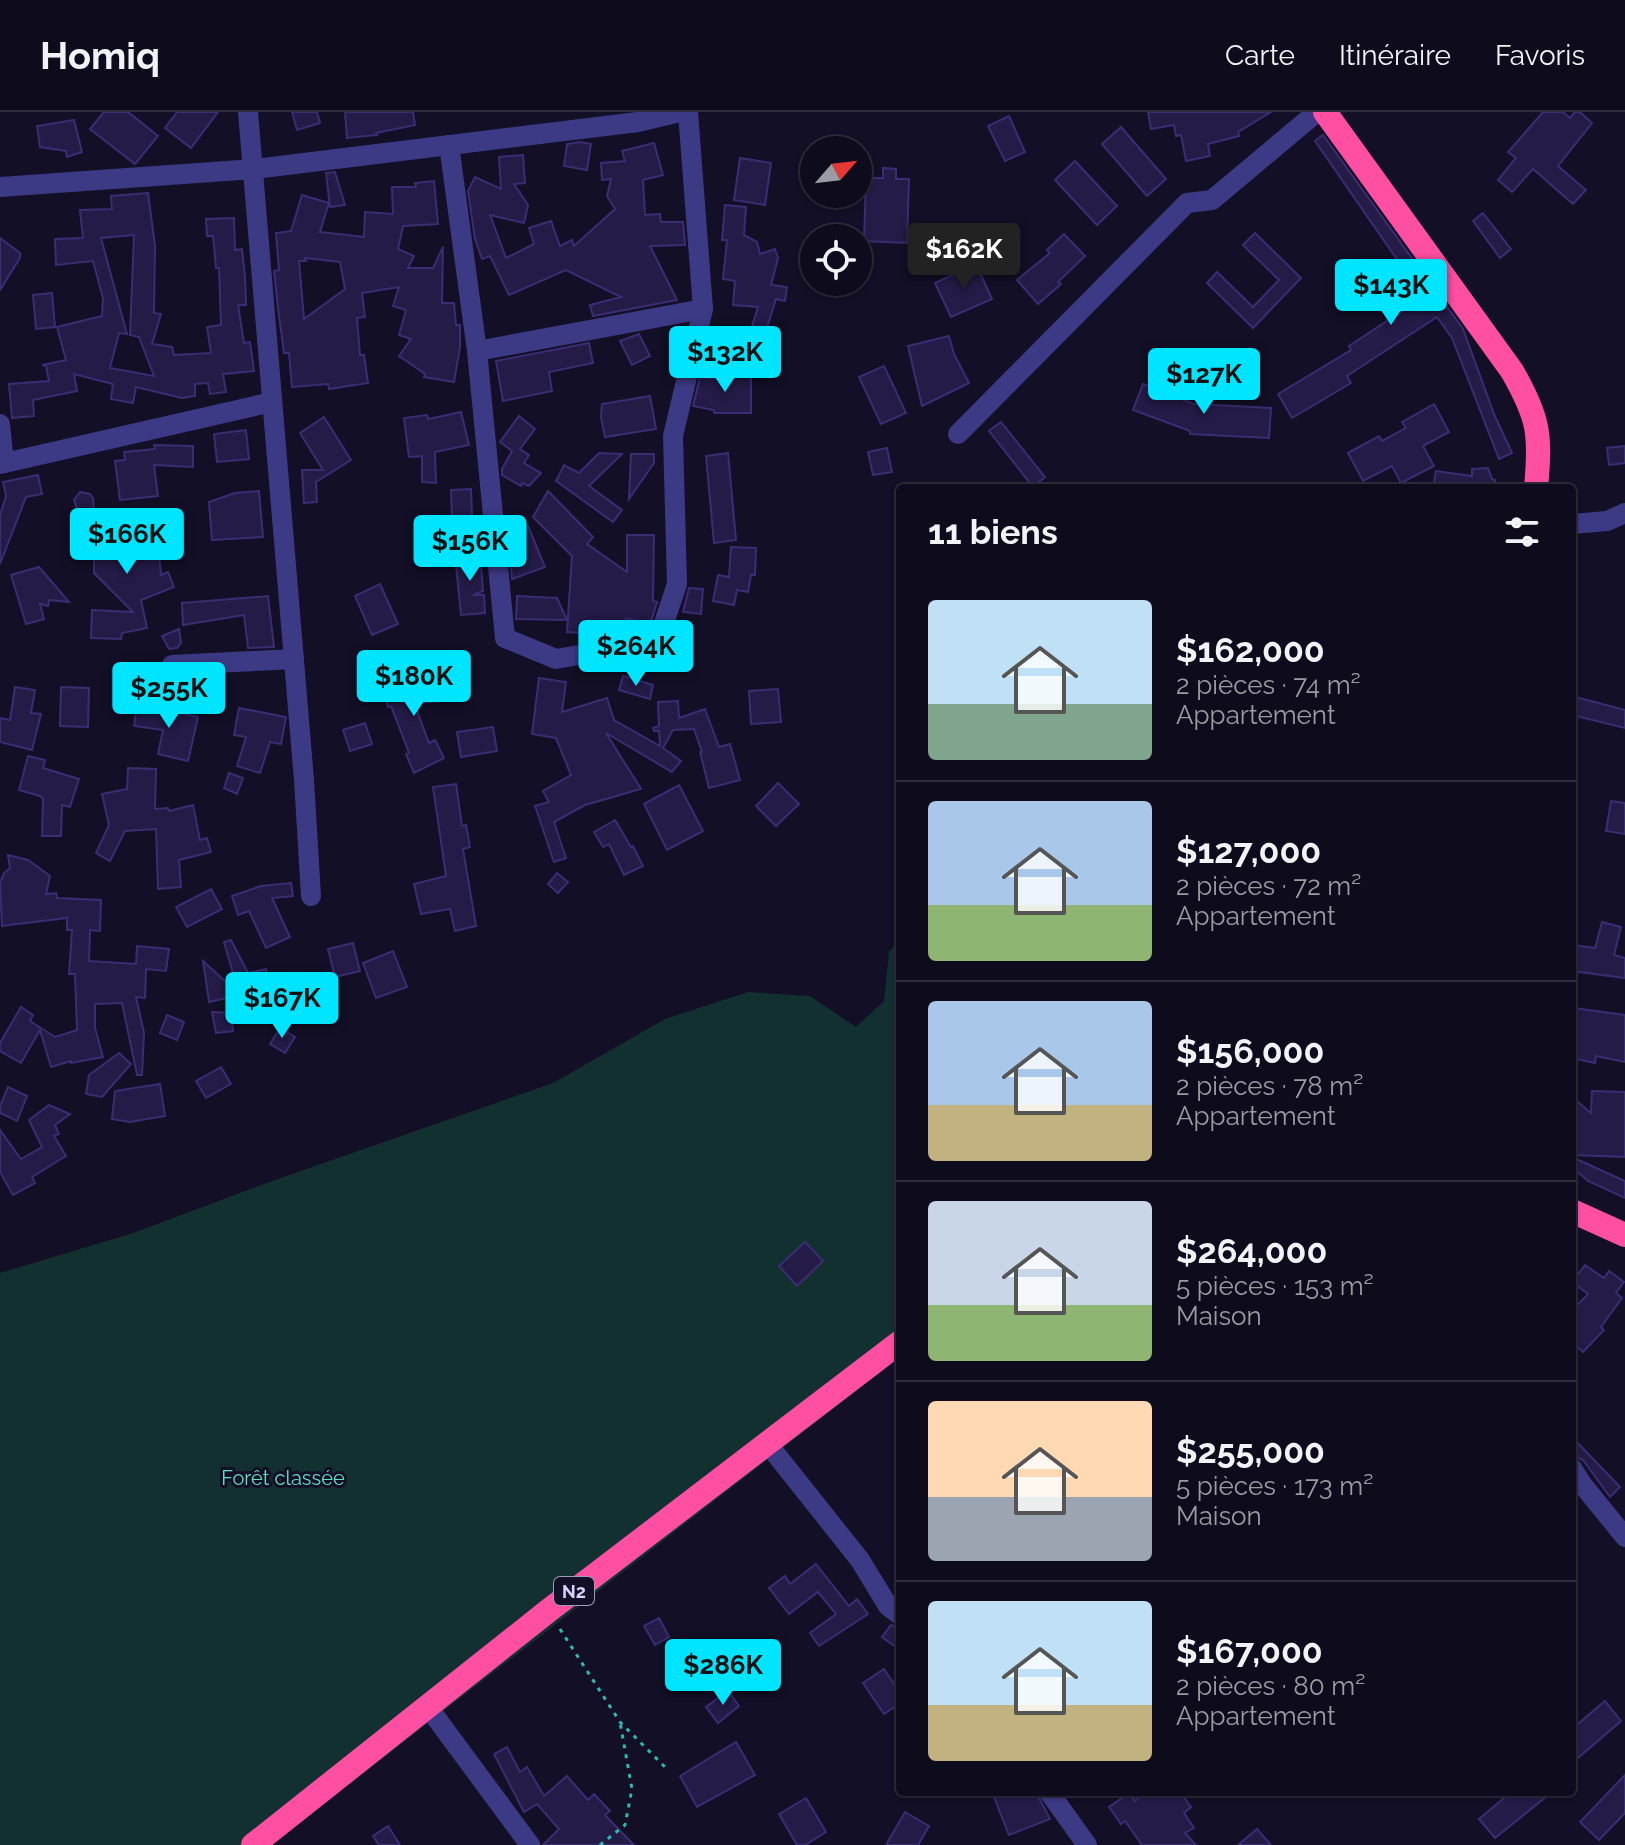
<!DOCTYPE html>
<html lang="fr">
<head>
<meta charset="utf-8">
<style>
	:root { --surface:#0e0b1c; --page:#1c1929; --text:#f1f3f6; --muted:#9b9ba3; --line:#2e2b3b; --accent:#00e5ff }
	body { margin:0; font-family:Raleway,sans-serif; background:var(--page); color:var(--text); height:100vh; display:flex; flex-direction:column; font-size:30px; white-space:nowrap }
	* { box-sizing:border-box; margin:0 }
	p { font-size:26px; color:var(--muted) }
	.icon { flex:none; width:44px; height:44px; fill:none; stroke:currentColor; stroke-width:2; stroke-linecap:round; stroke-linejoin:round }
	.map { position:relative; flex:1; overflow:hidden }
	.drawer { position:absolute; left:896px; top:372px; width:680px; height:1312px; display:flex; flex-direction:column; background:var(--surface); border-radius:8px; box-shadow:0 2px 6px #0004,0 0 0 2px var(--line) }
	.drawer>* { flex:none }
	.needle { width:52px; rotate:62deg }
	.tools { position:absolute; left:800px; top:24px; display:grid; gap:16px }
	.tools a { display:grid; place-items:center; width:72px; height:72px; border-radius:50%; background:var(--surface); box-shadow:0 2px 6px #0004,0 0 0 2px var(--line); font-size:40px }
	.price { position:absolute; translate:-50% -68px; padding:0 18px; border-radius:8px; background:var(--accent); color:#111; font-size:26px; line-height:52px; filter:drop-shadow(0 2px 4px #0008) }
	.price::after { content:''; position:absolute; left:50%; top:48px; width:24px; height:18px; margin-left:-12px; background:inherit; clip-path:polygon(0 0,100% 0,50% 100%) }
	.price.selected { background:#222; color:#fff }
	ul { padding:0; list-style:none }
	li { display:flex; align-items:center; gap:24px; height:200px; padding:0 32px }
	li+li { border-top:2px solid var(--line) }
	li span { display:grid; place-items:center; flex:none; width:224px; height:160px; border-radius:8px; color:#555 }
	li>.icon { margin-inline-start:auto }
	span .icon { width:96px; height:96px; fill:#fffc; stroke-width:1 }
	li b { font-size:34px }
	h2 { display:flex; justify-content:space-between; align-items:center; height:96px; padding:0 32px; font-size:34px }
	header { display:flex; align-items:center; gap:48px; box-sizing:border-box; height:112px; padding:0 40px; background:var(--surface); border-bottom:2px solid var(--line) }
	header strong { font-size:38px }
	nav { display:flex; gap:44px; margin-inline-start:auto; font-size:28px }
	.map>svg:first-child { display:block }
</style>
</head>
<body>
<header>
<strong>Homiq</strong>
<nav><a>Carte</a><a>Itinéraire</a><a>Favoris</a></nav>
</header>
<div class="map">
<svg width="1625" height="1733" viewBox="0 0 1625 1733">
	<rect width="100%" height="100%" fill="#130f26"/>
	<!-- green -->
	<path fill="#12302f" d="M900,828V1245L271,1733H0V1161L133,1121L272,1069L553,971L665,907L748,880L810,884L856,915L884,889L889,840Z"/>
	<!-- building -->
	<g fill="#241b47" stroke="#3b2d73" stroke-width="2" fill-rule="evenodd">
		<path d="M104,0H128L158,24L135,52L90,17Z"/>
		<path d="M177,0H218L191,36L165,16Z"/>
		<path d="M292,0H317L320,11L297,18Z"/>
		<path d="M345,0H413L415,13L376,21L377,23L347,26Z"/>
		<path d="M1148,0H1271L1238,20L1239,24L1208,32L1210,44L1186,49L1181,23L1176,24L1174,13L1151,17Z"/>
		<path d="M1543,0H1563L1570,6L1575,0H1580L1592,11L1558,54L1586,78L1573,92L1533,57L1512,80L1498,68L1516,46L1508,40Z"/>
		<path d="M1009,4L1025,40L1005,49L988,14Z"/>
		<path d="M74,8L82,40L67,45L66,39L40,35L37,14Z"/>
		<path d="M1121,15L1166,67L1147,84L1102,32Z"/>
		<path d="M1323,23L1463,217L1494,302L1512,341L1499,347L1452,226L1437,205L1347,264L1351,271L1292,306L1278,282L1351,238L1349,234L1423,185L1315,29Z"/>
		<path d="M580,30L591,32L587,58L564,54L567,32Z"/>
		<path d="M654,31L663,63L643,68L645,103L660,102L661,110H683L685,133L650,134L677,188L593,204L590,193L621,185L566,158L509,183L490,144L482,147L475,127L468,79L475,65L501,77L499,45L523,43L525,71L514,72L528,93L524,111L490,103L506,146L534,132L529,116L551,109L560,134L572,128L574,134L615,97L607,84L611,67L602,68L601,51L625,49L622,39Z"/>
		<path d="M740,46L771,51L765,93L734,88Z"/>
		<path d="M1075,49L1117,94L1097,113L1055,68Z"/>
		<path d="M883,56L896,57V67H909L907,131L864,129L866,66H883Z"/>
		<path d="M335,60L345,93L330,95L326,61Z"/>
		<path d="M434,69L438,112L403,114L398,137L414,144L408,156H433L443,135L442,191H454L456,213H460V235L454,270L424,265L425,262L399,244L411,227L399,223L406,198L393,194L399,175L362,181L365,205L357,206L360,243H364L368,271L329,277L328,272L292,275L289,241H284L278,196L274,159L279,158L276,121L291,119L302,83L329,91L320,120L364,125L365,100L393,102L392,75H416L415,71ZM305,146L340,150L345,177L304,207L299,149H306Z"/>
		<path d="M148,81L155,134L154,201L161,202L152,232L172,235L174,243L211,241L207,215L221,213L219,156H216L213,124H207L206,107L234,106L235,138L242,137L245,165L246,193H238L244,231L250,230L254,259L223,262L226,280L210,282L208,271L195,272V284L182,286L136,275L133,291L111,287L113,272L74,262L77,279L33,288L34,304L12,306L9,272L49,269L46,254L42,253L66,248L57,215L102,204L103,186L93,149L56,153L55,127L83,126L80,98L112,97L111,84ZM134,123L130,223L139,225L154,264L110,256L119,221L127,222L101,126Z"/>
		<path d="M725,93L746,95L744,123L757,130L760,142L775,137L778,146L771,173L787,175L785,189L776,187L763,228L749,224L758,195L733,193L735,169L723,167L727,128H722Z"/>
		<path d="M1483,101L1511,137L1500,146L1473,109Z"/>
		<path d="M1255,121L1301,166L1253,216L1207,171L1217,160L1253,195L1279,168L1243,133Z"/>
		<path d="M1064,122L1085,144L1058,170L1061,172L1038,192L1017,168L1050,141L1047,138Z"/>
		<path d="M0,126L20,141V146L0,178Z"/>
		<path d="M976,152L992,187L951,205L935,171Z"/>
		<path d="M52,181L55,215L36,217L33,183Z"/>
		<path d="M639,222L650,244L632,253L620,229Z"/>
		<path d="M949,224L954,242L969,271L922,294L908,234Z"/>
		<path d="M589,231L593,251L549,260L552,279L503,289L496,249Z"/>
		<path d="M884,254L906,301L881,312L859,265Z"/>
		<path d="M714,263H751V301H714V298L693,294L700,265L714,267Z"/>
		<path d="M1143,272L1194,292L1271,296L1269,326L1190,322V319L1133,298Z"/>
		<path d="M650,284L656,317L605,325L601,305L602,292Z"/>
		<path d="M1434,292L1449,320L1423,334L1434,354L1401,371L1392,354L1363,369L1348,341L1379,324L1382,329L1406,316L1402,310Z"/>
		<path d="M461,300L469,333L435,340L436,371L422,370V344L409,345L404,306L427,303L428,307Z"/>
		<path d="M519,304L535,317L520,337L529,343L524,351L541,361L529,374L522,371L521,374L502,363V357L512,339L500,330Z"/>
		<path d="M324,305L351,348L316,370L317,390L304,391L302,358H323L300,321Z"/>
		<path d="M1001,310L1045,365L1033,375L989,319Z"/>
		<path d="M246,318L249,347L217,350L214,322Z"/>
		<path d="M154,333L193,334V355L154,353L158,384L120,388L115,349L125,348L124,340L155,337Z"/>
		<path d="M1625,334V351L1609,353L1607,336Z"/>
		<path d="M887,336L892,360L873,363L868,340Z"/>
		<path d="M599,341L622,342L589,374L622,398L613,410L556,369L564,353L579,361Z"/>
		<path d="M728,341L736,428L714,431L706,344Z"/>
		<path d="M631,342H654V351L629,387Z"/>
		<path d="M1488,356L1492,367L1495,368V376H1433L1436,359L1472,364V357Z"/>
		<path d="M38,363L42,382L26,385L0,452V403L6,384L3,370Z"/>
		<path d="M471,377L472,404L452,405L451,378Z"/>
		<path d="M259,379L263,425L212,428L209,390L235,381Z"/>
		<path d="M548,379L593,425L587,432L627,460V423H654L653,489L657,490L650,513L626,506V518H596V522L567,520L572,444L533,405Z"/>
		<path d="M80,380L90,382L93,386L94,398L77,397L74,388Z"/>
		<path d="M113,403L118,409L120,421L151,410L158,431L161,463L168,460L174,475L141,488L147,516L122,521L121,527L91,526L92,498L133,500L94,461V446L105,435L112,433L91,431L106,426L100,413L101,405Z"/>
		<path d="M528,414L545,455L512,467L508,420L524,422Z"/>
		<path d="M731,435L756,436L755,463H751L748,480L737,478L734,493L713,489L718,463L729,465Z"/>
		<path d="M480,440L483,479L473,483H484L485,501L461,503L455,443Z"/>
		<path d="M39,455L69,490L49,488L48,494L40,492L44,507L26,512L11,463Z"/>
		<path d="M380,472L398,512L372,523L355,484Z"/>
		<path d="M689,476L703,477L701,502L683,500Z"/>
		<path d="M268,484L274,535L248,536L244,503L183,513L182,491Z"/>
		<path d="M517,484L557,486L567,508L516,507Z"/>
		<path d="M179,517L181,531L177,536L169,537L162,524Z"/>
		<path d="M623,564L653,573L650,587L619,578Z"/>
		<path d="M539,566L566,570L562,600L607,586L614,608L660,634L659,619H654L653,616L659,614L658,590L678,589L679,606L705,597L719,635L730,632L740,668L709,676L700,640H702L694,617L673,618L663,636L681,649L672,660L606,621L641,677L585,693L554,710L566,746L554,750L535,694L549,690L543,679L571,663L556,626L532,622Z"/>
		<path d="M395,567V570L441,567L442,589L414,591L429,631L435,628L444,646L414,661L406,642L409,641L391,594L388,595L381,571Z"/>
		<path d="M15,575L35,578L31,601L41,602L32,638L0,630V606L10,608Z"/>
		<path d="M61,575L89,576L88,615L60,614Z"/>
		<path d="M778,577L781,610L751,612L749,579Z"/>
		<path d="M1572,584L1625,598V616L1572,603Z"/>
		<path d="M137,592L198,605L188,649L158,642L163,618L134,614Z"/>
		<path d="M239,596L286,605L281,632L270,630L260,661L237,654L246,625L234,623Z"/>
		<path d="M365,611L372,632L350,639L343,618Z"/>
		<path d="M493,615L497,639L461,645L457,620Z"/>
		<path d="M28,644L45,648L43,656L79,667L70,695L62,693L61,724H42L43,687L40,684L19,678Z"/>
		<path d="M128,656L156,657L155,697L168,696L169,699L193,693L200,728L207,726L211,740L179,748L181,775L158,777L156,717L125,719L110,749L96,741L109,713L102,682L127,677Z"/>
		<path d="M229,661L243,666L237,682L224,676Z"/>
		<path d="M778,671L799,692L776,714L756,694Z"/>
		<path d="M456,672L462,714L466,713L470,735L463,737L476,814L455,819L450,797L421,802L414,772L446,764L433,675Z"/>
		<path d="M679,673L703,719L667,738L644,692Z"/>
		<path d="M1611,689L1625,691V722L1606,719Z"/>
		<path d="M615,708L631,735L633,734L643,754L624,763L609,732L603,735L594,720Z"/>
		<path d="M8,743L28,748L50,764L46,782L56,781L57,786L101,788L100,819L90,818L89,849L136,852L137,834L169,837L166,859L146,857L145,886L136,885L144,921L142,963H137L122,891L95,892V916L103,945L71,951V949L51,955L40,918L21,951L0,939V931L21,895L33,903L30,909L55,925L77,918L75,862H69L72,818H67V806L2,814L0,771L4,761L10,756Z"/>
		<path d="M557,761L568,770L558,781L548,772Z"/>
		<path d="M291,771L293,784L272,786L290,825L266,836L249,799L238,803L232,784L261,774Z"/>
		<path d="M211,777L222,797L187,815L176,795Z"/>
		<path d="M1602,810L1621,815L1614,843L1625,846V866L1572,859V833L1595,836Z"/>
		<path d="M231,828L248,861L266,857L271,876L209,890L203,849L239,882L224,830Z"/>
		<path d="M353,831L360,859L335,865L328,837Z"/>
		<path d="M393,839L407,875L376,886L363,851Z"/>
		<path d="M1574,896L1625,903V950L1596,944L1595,951L1572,946Z"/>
		<path d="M212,900L231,901L233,919L216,921Z"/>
		<path d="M167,903L184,910L177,928L160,921Z"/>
		<path d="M280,916L295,925L285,941L270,932Z"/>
		<path d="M119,941L131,952L102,985L86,982L89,963Z"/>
		<path d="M221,955L231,972L206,986L196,969Z"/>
		<path d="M160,972L165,1004L130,1010L112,1007L115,979Z"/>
		<path d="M8,975L27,984L17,1009L0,1001V994Z"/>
		<path d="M1592,979L1625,980V1045L1572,1043V985L1591,1001Z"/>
		<path d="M49,993L70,1002L55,1013L59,1022L54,1024L66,1044L32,1065L35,1071L13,1083L0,1060V1018L21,1047L42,1035L29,1008Z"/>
		<path d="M1572,1045L1625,1069V1086L1588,1069L1572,1055Z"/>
		<path d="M805,1130L823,1149L797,1174L779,1154Z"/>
		<path d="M1585,1153L1604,1166L1609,1159L1624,1170L1616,1181L1622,1186L1601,1215L1604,1218L1583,1240L1572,1230V1199L1588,1182L1572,1170Z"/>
		<path d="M1572,1325L1620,1375L1610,1385L1583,1348L1572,1343Z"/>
		<path d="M816,1452L849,1494L857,1487L868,1502L819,1534L810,1521L836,1502L818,1480L789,1502L769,1476L785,1464L790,1472Z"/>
		<path d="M659,1506L669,1525L655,1533L644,1514Z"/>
		<path d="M891,1513L900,1516V1538L882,1525Z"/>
		<path d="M884,1557L900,1581V1591L884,1602L863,1571Z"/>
		<path d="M728,1579L739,1594L718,1611L706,1595Z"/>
		<path d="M1605,1589L1621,1609L1572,1651V1617Z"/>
		<path d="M736,1630L755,1663L697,1695L680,1664Z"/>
		<path d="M507,1635L520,1660L527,1655L544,1684L567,1664L588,1688L594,1682L610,1699L605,1703L634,1733H543L559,1717L537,1692L524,1700L494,1642Z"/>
		<path d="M1625,1663V1701L1599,1728L1580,1710Z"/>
		<path d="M992,1680H1036L1050,1707L1009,1723Z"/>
		<path d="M1145,1680H1180L1191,1695L1184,1701L1194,1716L1185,1721L1196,1733H1142L1125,1709L1121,1712L1109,1695L1129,1681L1135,1689Z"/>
		<path d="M1511,1680H1552L1495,1726L1479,1707Z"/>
		<path d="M806,1686L826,1720L805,1733H797L779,1702Z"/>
		<path d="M905,1700L929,1714L918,1733H886Z"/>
		<path d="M388,1714L400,1733H379L373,1724Z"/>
		<path d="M1257,1717L1271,1733H1238Z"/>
	</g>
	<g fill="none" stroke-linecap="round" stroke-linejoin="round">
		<!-- path -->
		<g stroke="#2fb8b0" stroke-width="3" stroke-dasharray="4 6" stroke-linecap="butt">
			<path d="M560,1517L620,1610L669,1659"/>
			<path d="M600,1733L625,1713L632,1677L620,1610"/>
		</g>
		<!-- street -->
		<g stroke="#3d3a85" stroke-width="20">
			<path d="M248,0L304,668L311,784"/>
			<path d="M449,33L477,239L505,526L556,547L658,529L677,472L673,324L703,197L688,0"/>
			<path d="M0,75L254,57L638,10L680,0"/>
			<path d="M477,239L703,197"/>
			<path d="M0,312L4,351"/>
			<path d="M958,322L1187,91L1212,88L1317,0"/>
			<path d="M0,352L272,290"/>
			<path d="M1572,412L1607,409L1625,401"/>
			<path d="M172,553L294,547"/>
			<path d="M767,1331L860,1448L888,1494L900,1503"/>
			<path d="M1572,1356L1582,1372L1625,1425"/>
			<path d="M428,1595L530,1733"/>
			<path d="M1049,1680L1087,1733"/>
		</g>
		<!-- highway -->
		<g stroke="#ff4fa3" stroke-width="24">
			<path d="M1325,0L1512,259C1539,306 1541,322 1536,376"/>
			<path d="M1572,1099L1625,1123"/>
			<path d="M253,1733L548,1499L900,1230"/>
		</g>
	</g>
	<g text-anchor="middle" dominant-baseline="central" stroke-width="6" stroke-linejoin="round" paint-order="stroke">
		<!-- shield labels -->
		<rect fill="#130f26" stroke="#9e99be" stroke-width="2" x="554" y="1465" width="40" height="28" rx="6"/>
		<g font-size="18" font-weight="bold" fill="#d9d4ff">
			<text x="574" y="1479">N2</text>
		</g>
		<!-- park labels -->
		<g font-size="20" fill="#5fe0c0" stroke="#130f26">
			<text x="283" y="1366">Forêt classée</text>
		</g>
	</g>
</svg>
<div class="tools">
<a><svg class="needle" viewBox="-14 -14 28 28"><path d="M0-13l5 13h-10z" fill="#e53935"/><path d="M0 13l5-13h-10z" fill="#9b9ba3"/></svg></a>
<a><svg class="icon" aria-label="locate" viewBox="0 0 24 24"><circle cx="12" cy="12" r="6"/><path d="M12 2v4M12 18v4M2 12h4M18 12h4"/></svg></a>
</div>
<b class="price selected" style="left:964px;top:179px">$162K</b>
<b class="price" style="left:1391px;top:215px">$143K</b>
<b class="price" style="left:725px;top:282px">$132K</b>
<b class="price" style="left:1204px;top:304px">$127K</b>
<b class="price" style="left:127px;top:464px">$166K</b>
<b class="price" style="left:470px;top:471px">$156K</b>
<b class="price" style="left:636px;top:576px">$264K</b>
<b class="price" style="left:414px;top:606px">$180K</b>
<b class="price" style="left:169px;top:618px">$255K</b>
<b class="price" style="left:282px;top:928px">$167K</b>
<b class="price" style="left:723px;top:1595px">$286K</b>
<section class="drawer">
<h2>11 biens<svg class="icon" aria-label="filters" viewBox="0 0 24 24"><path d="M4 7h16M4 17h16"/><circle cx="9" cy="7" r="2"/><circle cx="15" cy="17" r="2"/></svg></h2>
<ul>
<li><span style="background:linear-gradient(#bfe0f5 65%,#7fa58c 0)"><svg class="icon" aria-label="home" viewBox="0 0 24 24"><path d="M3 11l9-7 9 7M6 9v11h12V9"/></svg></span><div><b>$162,000</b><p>2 pièces · 74 m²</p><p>Appartement</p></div></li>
<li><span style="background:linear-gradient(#a9c7e8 65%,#8fb573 0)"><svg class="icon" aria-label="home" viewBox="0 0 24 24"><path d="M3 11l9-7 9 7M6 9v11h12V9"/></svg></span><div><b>$127,000</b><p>2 pièces · 72 m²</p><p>Appartement</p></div></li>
<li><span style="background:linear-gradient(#a9c7e8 65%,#c2b280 0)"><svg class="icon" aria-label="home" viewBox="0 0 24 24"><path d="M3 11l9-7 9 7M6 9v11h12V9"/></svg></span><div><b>$156,000</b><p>2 pièces · 78 m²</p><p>Appartement</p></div></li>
<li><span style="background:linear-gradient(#c9d6e8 65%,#8fb573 0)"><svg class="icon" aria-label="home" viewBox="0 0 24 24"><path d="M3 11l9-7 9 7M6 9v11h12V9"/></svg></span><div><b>$264,000</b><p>5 pièces · 153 m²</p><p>Maison</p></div></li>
<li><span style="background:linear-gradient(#ffd9b3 60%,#9aa5b1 0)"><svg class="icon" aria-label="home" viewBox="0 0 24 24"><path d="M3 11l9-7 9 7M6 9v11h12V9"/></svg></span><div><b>$255,000</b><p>5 pièces · 173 m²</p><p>Maison</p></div></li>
<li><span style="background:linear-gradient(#bfe0f5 65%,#c2b280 0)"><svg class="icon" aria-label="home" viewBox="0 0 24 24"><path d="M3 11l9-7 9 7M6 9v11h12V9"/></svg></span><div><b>$167,000</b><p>2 pièces · 80 m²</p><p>Appartement</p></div></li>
</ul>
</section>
</div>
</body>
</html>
